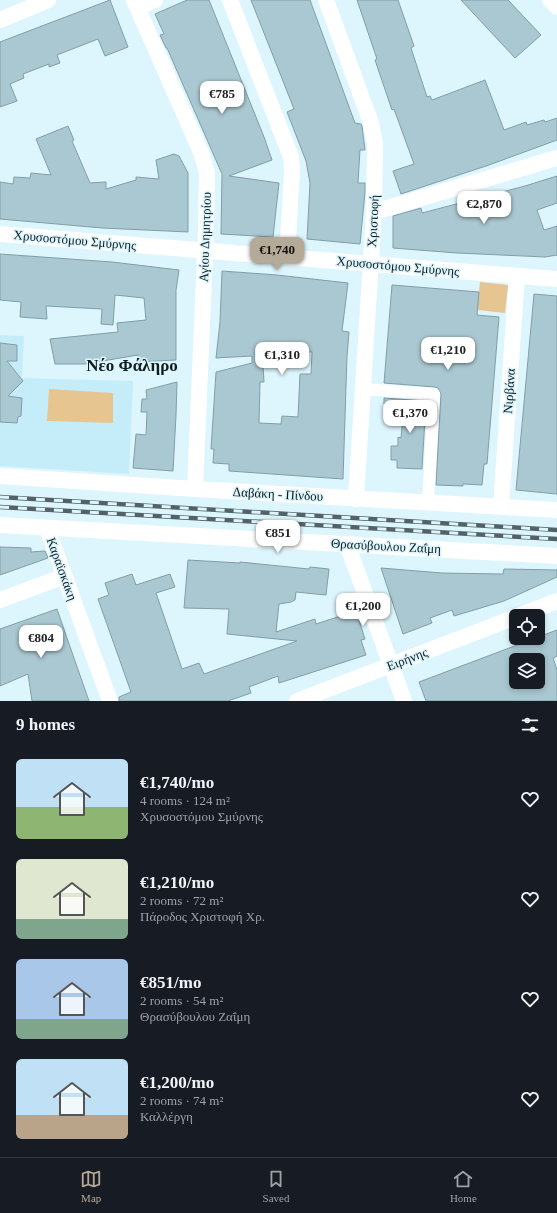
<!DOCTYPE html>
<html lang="en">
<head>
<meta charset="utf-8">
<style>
	:root { --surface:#171b24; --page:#242831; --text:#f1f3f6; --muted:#9ea1a6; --line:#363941; --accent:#b5aa97 }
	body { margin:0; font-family:Georgia,serif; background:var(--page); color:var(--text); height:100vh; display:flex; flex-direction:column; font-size:15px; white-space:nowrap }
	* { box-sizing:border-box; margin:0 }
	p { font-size:13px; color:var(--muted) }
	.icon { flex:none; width:22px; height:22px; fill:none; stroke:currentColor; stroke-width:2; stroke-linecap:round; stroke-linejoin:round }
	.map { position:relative; height:701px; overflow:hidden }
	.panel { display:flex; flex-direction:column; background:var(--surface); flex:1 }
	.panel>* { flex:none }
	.fabs { position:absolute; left:509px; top:609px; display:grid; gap:8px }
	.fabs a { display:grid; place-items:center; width:36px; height:36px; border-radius:6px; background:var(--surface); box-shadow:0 2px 6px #0003; font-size:20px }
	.price { position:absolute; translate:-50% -34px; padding:0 9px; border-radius:8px; background:#fff; color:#222; font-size:13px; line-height:26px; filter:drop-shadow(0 1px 2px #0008) }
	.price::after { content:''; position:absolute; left:50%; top:24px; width:12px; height:9px; margin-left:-6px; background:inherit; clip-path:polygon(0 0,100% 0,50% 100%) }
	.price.selected { background:var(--accent); color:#111 }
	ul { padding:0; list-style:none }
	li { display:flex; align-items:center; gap:12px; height:100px; padding:0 16px }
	li span { display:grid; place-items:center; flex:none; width:112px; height:80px; border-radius:6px; color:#555 }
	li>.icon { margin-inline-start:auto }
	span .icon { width:48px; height:48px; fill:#fffc; stroke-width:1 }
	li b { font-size:17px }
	h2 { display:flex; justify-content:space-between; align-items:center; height:48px; padding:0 16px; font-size:17px }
	.tab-bar { display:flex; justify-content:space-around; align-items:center; height:56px; border-top:1px solid var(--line); background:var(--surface); font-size:11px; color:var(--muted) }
	.tab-bar a { display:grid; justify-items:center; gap:2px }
	.tab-bar .selected { color:var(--accent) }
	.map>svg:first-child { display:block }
</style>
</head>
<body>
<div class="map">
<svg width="557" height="701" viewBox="0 0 557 701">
	<rect width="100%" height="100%" fill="#ddf6fd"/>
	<!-- built -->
	<path fill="#c5edf9" d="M0,335L24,336L22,378L133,381L129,474L0,466Z"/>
	<!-- green -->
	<g fill="#e7c591">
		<path d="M480,282L508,285L505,313L477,310Z"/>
		<path d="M49,389L113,393V423L47,421Z"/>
	</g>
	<!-- building -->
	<g fill="#aac8d1" stroke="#819ea7" fill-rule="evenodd">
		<path d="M110,0L128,47L105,56L98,39L57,55L60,63L49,67V64L23,74L24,78L10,84L17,101L0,107V42Z"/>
		<path d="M187,0H209L264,137L272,160L229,176L279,183L273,237L221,234L222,174L167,48H166L160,35L164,34L155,14Z"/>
		<path d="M251,0H310L355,123L361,124L362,126L365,150H360L358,183H365V192L360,244L307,239L310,183L306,161L287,112L294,109Z"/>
		<path d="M357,0H398L414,46L411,48L427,97L430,96L432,100L485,80L504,130L526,122L527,125L544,120L545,122L557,118V140L489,165L401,194L393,171L414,164L394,109L392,110L375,60L377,59Z"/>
		<path d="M461,0H508L541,35L515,58Z"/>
		<path d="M68,126L74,140L72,141L90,183L106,182V189L136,180V177L159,179L156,160L174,154L179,156L188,173V232L102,228L0,219V182L13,184L14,177L30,178L31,173L51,175L36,139Z"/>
		<path d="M557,176V203L537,210L544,230L557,226V255L545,257L457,253L393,248V216L421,208L422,213L525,186Z"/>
		<path d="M0,254L112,262L179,270L176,290V360L138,362V355L85,364H55L50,339L118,332L117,323L146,320L144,298L115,295L113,325L101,324L102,309L46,306L47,319L20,317L21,302L0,300Z"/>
		<path d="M222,271L277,275L348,283L342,331L349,332L347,356L343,479L229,471V464L213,463L214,449H211L216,372L252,363V356L216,358L220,322ZM262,349L312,352L311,374H300L298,417L282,416L281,424L259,423L260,382H264Z"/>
		<path d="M392,285L479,292L477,315L499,317L487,464H484L482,485L463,484V486L436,485L441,394L438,388L435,387L384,383Z"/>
		<path d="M534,294L557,296V494L516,490Z"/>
		<path d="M0,343L17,345V361H7L23,381L8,396L22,398L21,416L18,417L17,423L0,422Z"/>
		<path d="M177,382L176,415L173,471L133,468L136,434L146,435L147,412H141L142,399H147L146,390Z"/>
		<path d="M384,398L426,401L422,469L397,468V460H391V446H398V437L401,438L404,406L384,404Z"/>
		<path d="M0,547L31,548V552L45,551L48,558L0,575Z"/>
		<path d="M188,560L240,563V562L309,569L310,567L329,569L326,595L296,592L295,600L291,602L279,604L276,632L315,619L316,624L356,611L365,639L361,640L366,655L279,683L278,676L249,687L251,693L228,701H119V697L131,692L98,599L109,595L105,583L132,574L136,585L170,574L175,587L156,593L182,669L199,663L204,674L297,641L227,634L229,609L184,608Z"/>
		<path d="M381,568L442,573L503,574L504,569L557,570V577L504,601L454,616L452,610L430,618L432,623L403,634Z"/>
		<path d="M57,609L68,641L89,701H32L28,674L0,686V629Z"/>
		<path d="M557,630V656L553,658L557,670V701H426L419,682ZM516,660H538V682H516Z"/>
	</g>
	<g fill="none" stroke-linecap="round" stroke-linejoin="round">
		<!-- pedestrian -->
		<path stroke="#fff" stroke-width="12" d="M363,389L434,394L428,502"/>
		<!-- minor -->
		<g stroke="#fff" stroke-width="16">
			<path d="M134,0L201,152L207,173L206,230L195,489"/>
			<path d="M230,0L291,157L292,170L287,257"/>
			<path d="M326,0L371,123L375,144L374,212L356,499"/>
			<path d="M550,0L557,7"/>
			<path d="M137,7L155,0"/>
			<path d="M0,20L48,0"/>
			<path d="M374,212L557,158"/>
			<path d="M0,234L557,279"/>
			<path d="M0,476L195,489L557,510"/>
			<path d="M501,506L517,276"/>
			<path d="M0,525L557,556"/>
			<path d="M47,528L110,701"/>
			<path d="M347,544L404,701"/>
			<path d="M0,600L65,576"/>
			<path d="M518,616L557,601"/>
			<path d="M297,701L516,617"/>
		</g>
		<defs>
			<g id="rail">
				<path d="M0,497L557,530"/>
				<path d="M0,507L557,539"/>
			</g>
		</defs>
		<!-- rail casing -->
		<use href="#rail" stroke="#536266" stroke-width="4.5"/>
		<!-- rail -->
		<use href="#rail" stroke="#ddf6fd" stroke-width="3" stroke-dasharray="9" stroke-linecap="butt"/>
	</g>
	<g text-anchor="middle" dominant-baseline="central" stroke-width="3" stroke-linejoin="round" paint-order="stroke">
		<!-- street labels -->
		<g font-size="13" fill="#111c1f" stroke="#ddf6fd">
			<text transform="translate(373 221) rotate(-87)">Χριστοφή</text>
			<text transform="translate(205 237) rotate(-88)">Αγίου Δημητρίου</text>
			<text transform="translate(75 240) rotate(5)">Χρυσοστόμου Σμύρνης</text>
			<text transform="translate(398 266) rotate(5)">Χρυσοστόμου Σμύρνης</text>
			<text transform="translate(509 391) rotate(-86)">Νιρβάνα</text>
			<text transform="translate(278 494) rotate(3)">Δαβάκη - Πίνδου</text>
			<text transform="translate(386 546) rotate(3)">Θρασύβουλου Ζαΐμη</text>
			<text transform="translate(62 569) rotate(70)">Καραϊσκάκη</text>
			<text transform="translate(407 659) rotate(-21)">Ειρήνης</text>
		</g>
		<!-- district labels -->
		<g font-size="17" font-weight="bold" fill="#111c1f" stroke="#ddf6fd">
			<text x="132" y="365">Νέο Φάληρο</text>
		</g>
	</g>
</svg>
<div class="fabs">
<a><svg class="icon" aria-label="locate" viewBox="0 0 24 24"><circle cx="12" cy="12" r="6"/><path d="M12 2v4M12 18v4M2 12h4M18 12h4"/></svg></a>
<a><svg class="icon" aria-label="layers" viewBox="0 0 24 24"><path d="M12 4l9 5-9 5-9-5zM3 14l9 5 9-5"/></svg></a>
</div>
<b class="price" style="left:222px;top:115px">€785</b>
<b class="price" style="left:484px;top:225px">€2,870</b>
<b class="price selected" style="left:277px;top:271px">€1,740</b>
<b class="price" style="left:448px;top:371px">€1,210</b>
<b class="price" style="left:282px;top:376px">€1,310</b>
<b class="price" style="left:410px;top:434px">€1,370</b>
<b class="price" style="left:278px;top:554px">€851</b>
<b class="price" style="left:363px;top:627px">€1,200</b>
<b class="price" style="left:41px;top:659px">€804</b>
</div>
<section class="panel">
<h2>9 homes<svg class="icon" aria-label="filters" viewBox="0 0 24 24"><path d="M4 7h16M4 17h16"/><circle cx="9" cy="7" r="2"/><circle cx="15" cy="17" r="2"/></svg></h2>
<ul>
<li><span style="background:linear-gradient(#bfe0f5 60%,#8fb573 0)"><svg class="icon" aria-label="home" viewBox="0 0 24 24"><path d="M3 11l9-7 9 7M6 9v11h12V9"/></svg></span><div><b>€1,740/mo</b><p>4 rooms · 124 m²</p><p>Χρυσοστόμου Σμύρνης</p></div><svg class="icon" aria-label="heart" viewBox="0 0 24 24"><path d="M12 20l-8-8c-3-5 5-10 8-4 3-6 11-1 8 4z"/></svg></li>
<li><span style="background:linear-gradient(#dfe7d0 75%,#7fa58c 0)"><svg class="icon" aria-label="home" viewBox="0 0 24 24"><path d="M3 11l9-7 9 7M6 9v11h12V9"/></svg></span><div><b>€1,210/mo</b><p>2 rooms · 72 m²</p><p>Πάροδος Χριστοφή Χρ.</p></div><svg class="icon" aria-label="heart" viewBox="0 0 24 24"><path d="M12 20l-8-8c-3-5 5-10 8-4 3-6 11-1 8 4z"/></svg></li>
<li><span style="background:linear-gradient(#a9c7e8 75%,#7fa58c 0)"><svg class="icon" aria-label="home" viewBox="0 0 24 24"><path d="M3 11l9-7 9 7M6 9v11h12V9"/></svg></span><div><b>€851/mo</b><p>2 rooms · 54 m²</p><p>Θρασύβουλου Ζαΐμη</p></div><svg class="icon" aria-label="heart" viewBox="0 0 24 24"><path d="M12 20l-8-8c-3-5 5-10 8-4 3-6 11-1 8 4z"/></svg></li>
<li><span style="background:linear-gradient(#bfe0f5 70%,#b9a48a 0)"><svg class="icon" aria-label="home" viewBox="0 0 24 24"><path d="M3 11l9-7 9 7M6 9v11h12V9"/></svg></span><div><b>€1,200/mo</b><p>2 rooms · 74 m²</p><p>Καλλέργη</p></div><svg class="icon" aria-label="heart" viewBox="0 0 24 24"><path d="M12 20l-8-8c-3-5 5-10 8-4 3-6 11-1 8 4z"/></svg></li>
</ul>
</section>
<nav class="tab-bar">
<a class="selected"><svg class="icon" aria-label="map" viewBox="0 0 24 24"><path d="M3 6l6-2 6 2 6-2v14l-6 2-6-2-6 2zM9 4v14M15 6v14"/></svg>Map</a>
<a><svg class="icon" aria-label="saved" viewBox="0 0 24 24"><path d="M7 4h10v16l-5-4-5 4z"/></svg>Saved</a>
<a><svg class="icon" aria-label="home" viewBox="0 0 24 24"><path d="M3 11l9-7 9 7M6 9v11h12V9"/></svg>Home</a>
</nav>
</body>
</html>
